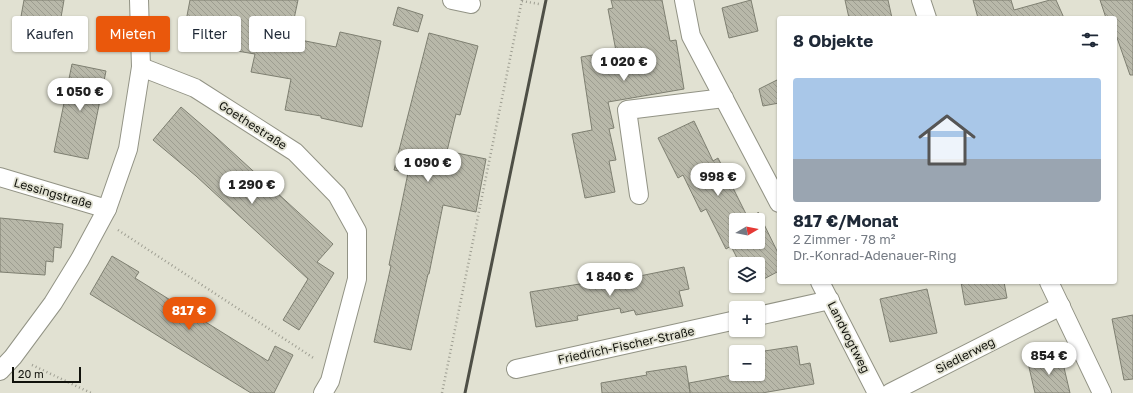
<!DOCTYPE html>
<html lang="de">
<head>
<meta charset="utf-8">
<style>
	:root { --surface:#fff; --page:#f2f2f3; --text:#1f2937; --muted:#747a83; --accent:#ea580c }
	body { margin:0; font-family:"Golos Text",sans-serif; background:var(--page); color:var(--text); height:100vh; display:flex; flex-direction:column; font-size:15px; white-space:nowrap }
	* { box-sizing:border-box; margin:0 }
	p { font-size:13px; color:var(--muted) }
	.icon { flex:none; width:22px; height:22px; fill:none; stroke:currentColor; stroke-width:2; stroke-linecap:round; stroke-linejoin:round }
	.map { position:relative; flex:1; overflow:hidden }
	.drawer { position:absolute; left:777px; top:16px; width:340px; height:268px; display:flex; flex-direction:column; background:var(--surface); border-radius:4px; box-shadow:0 1px 3px #0004 }
	.drawer>* { flex:none }
	.banner { position:absolute; left:12px; top:16px; width:380px; height:36px; display:flex; gap:8px }
	.needle { width:26px; rotate:80deg }
	.controls { position:absolute; left:729px; top:213px; display:grid; gap:8px }
	.controls a { display:grid; place-items:center; width:36px; height:36px; border-radius:4px; background:var(--surface); box-shadow:0 1px 3px #0004; font-size:20px }
	.scale { position:absolute; left:12px; bottom:10px; width:69px; box-sizing:border-box; padding-left:4px; border:2px solid #11120c; border-top:0; font-size:11px; line-height:14px; white-space:nowrap; color:#11120c; -webkit-text-stroke:3px #e1e1d2; paint-order:stroke }
	.price { position:absolute; translate:-50% -34px; padding:0 9px; border-radius:14px; background:#fff; color:#222; font-size:13px; line-height:26px; filter:drop-shadow(0 1px 2px #0008) }
	.price::after { content:''; position:absolute; left:50%; top:24px; width:12px; height:9px; margin-left:-6px; background:inherit; clip-path:polygon(0 0,100% 0,50% 100%) }
	.price.on { background:var(--accent); color:#fff }
	ul { padding:0; list-style:none }
	li { display:grid; align-content:center; gap:8px; height:212px; padding:0 16px }
	li span { display:grid; place-items:center; height:124px; border-radius:4px; color:#555 }
	li>.icon { margin-inline-start:auto }
	span .icon { width:72px; height:72px; fill:#fffc; stroke-width:1 }
	li b { font-size:17px }
	h2 { display:flex; justify-content:space-between; align-items:center; height:48px; padding:0 16px; font-size:17px }
	.tag { padding:0 14px; border-radius:4px; background:var(--surface); box-shadow:0 1px 3px #0004; font-size:14px; line-height:36px }
	.tag.on { background:var(--accent); color:#fff }
	.map>svg:first-child { display:block }
</style>
</head>
<body>
<div class="map">
<svg width="1133" height="393" viewBox="0 0 1133 393">
	<defs>
		<pattern id="building-back-hatch" width="6" height="6" patternUnits="userSpaceOnUse"><rect width="6" height="6" fill="#b8b8a9"/><path d="M-1 5l2 2M0 0l6 6M5-1l2 2" fill="none" stroke="#9d9d90"/></pattern>
	</defs>
	<rect width="100%" height="100%" fill="#e1e1d2"/>
	<!-- building -->
	<g fill="url(#building-back-hatch)" stroke="#7e7f71">
		<path d="M24,0H64L59,29L20,22Z"/>
		<path d="M190,0H298L290,38L336,47L340,32L381,41L362,127L321,118V116L285,110L291,79L251,72L255,54L182,42Z"/>
		<path d="M611,0H662L670,41L676,40L684,89L608,102L614,128L609,129L616,160L609,161L615,192L585,198L572,134L592,130L581,57L616,51L608,9L613,8Z"/>
		<path d="M751,0L758,31L729,38L722,8Z"/>
		<path d="M845,0H888L892,18H849Z"/>
		<path d="M973,0H1011L1014,10L1050,0H1056L1064,18H978Z"/>
		<path d="M1100,0H1133V75H1130L1115,32V18H1106Z"/>
		<path d="M398,7L423,15L418,32L393,25Z"/>
		<path d="M429,33L478,46L460,115L456,114L447,151L486,159L476,212L443,205L429,274H428L411,350L374,342L391,266L389,265L408,173L394,170Z"/>
		<path d="M72,64L106,71L88,159L54,152Z"/>
		<path d="M779,79V103L763,106L759,89Z"/>
		<path d="M181,107L217,138L333,244L317,262L334,273L299,330L283,320L308,279L196,176L153,140Z"/>
		<path d="M694,121L713,161L718,158L749,220H736V242H758V212L779,255V271L758,282V264H740L731,246L726,249L706,209L701,212L683,175L678,178L658,138Z"/>
		<path d="M0,218L63,224L61,248L54,247L53,262L46,261L45,275L0,272Z"/>
		<path d="M112,256L139,272L135,278L268,361L275,346L293,355L274,393H251L90,294Z"/>
		<path d="M684,267L689,289L679,291L683,306L636,315L634,310L621,313L620,308L577,316L578,320L536,327L530,292L592,282L591,277L613,273L615,281Z"/>
		<path d="M961,282H1004L1007,298L965,305Z"/>
		<path d="M927,289L937,333L890,342L880,299Z"/>
		<path d="M1133,315V379L1124,380L1112,319Z"/>
		<path d="M797,346L800,365L810,363L814,384L762,393H690L689,383L737,374H758V352Z"/>
		<path d="M1061,355L1070,393H1035L1028,363Z"/>
		<path d="M686,366L690,393H602L601,383L647,375L646,372Z"/>
	</g>
	<g fill="none" stroke-linecap="round" stroke-linejoin="round">
		<defs>
			<g id="street">
				<path d="M452,0L471,4"/>
				<path d="M684,0L691,36L779,203"/>
				<path d="M921,0L927,18"/>
				<path d="M141,67L195,88L295,152L337,195L357,231V279L330,381L323,393"/>
				<path d="M0,177L107,209"/>
				<path d="M639,195L627,110L724,98"/>
				<path d="M820,282L877,393"/>
				<path d="M1049,282L1102,393"/>
				<path d="M758,316L830,300"/>
				<path d="M516,369L736,320"/>
				<path d="M0,371L13,357L53,303L80,259L107,209L128,149L141,67L139,0"/>
				<path d="M890,393L1061,306"/>
			</g>
		</defs>
		<!-- street casing -->
		<use href="#street" stroke="#929385" stroke-width="20"/>
		<!-- path -->
		<g stroke="#9e9e92" stroke-width="2.5" stroke-dasharray="1 3" stroke-linecap="butt">
			<path d="M522,1L539,4"/>
			<path d="M118,230L315,359"/>
			<path d="M32,365L91,393"/>
			<path d="M442,393L522,0"/>
		</g>
		<!-- street -->
		<use href="#street" stroke="#fff" stroke-width="18"/>
		<!-- rail -->
		<path stroke="#4e4f46" stroke-width="3" d="M465,393L546,0"/>
	</g>
	<g text-anchor="middle" dominant-baseline="central" stroke-width="3.5" stroke-linejoin="round" paint-order="stroke">
		<!-- street labels -->
		<g font-size="12" fill="#11120c" stroke="#e1e1d2">
			<text transform="translate(253 125) rotate(33)">Goethestraße</text>
			<text transform="translate(53 193) rotate(16)">Lessingstraße</text>
			<text transform="translate(849 337) rotate(63)">Landvogtweg</text>
			<text transform="translate(626 345) rotate(-12)">Friedrich-Fischer-Straße</text>
			<text transform="translate(965 355) rotate(-27)">Siedlerweg</text>
		</g>
	</g>
</svg>
<div class="controls">
<a><svg class="needle" viewBox="-14 -14 28 28"><path d="M0-13l5 13h-10z" fill="#e53935"/><path d="M0 13l5-13h-10z" fill="#747a83"/></svg></a>
<a><svg class="icon" aria-label="layers" viewBox="0 0 24 24"><path d="M12 4l9 5-9 5-9-5zM3 14l9 5 9-5"/></svg></a>
<a>+</a>
<a>−</a>
</div>
<div class="scale">20 m</div>
<b class="price" style="left:624px;top:82px">1 020 €</b>
<b class="price" style="left:80px;top:112px">1 050 €</b>
<b class="price" style="left:428px;top:183px">1 090 €</b>
<b class="price" style="left:718px;top:197px">998 €</b>
<b class="price" style="left:252px;top:205px">1 290 €</b>
<b class="price" style="left:610px;top:297px">1 840 €</b>
<b class="price on" style="left:189px;top:331px">817 €</b>
<b class="price" style="left:1049px;top:376px">854 €</b>
<div class="banner">
<a class="tag">Kaufen</a>
<a class="tag on">Mieten</a>
<a class="tag">Filter</a>
<a class="tag">Neu</a>
</div>
<section class="drawer">
<h2>8 Objekte<svg class="icon" aria-label="filters" viewBox="0 0 24 24"><path d="M4 7h16M4 17h16"/><circle cx="9" cy="7" r="2"/><circle cx="15" cy="17" r="2"/></svg></h2>
<ul>
<li><span style="background:linear-gradient(#a9c7e8 65%,#9aa5b1 0)"><svg class="icon" aria-label="home" viewBox="0 0 24 24"><path d="M3 11l9-7 9 7M6 9v11h12V9"/></svg></span><div><b>817 €/Monat</b><p>2 Zimmer · 78 m²</p><p>Dr.-Konrad-Adenauer-Ring</p></div></li>
</ul>
</section>
</div>
</body>
</html>
